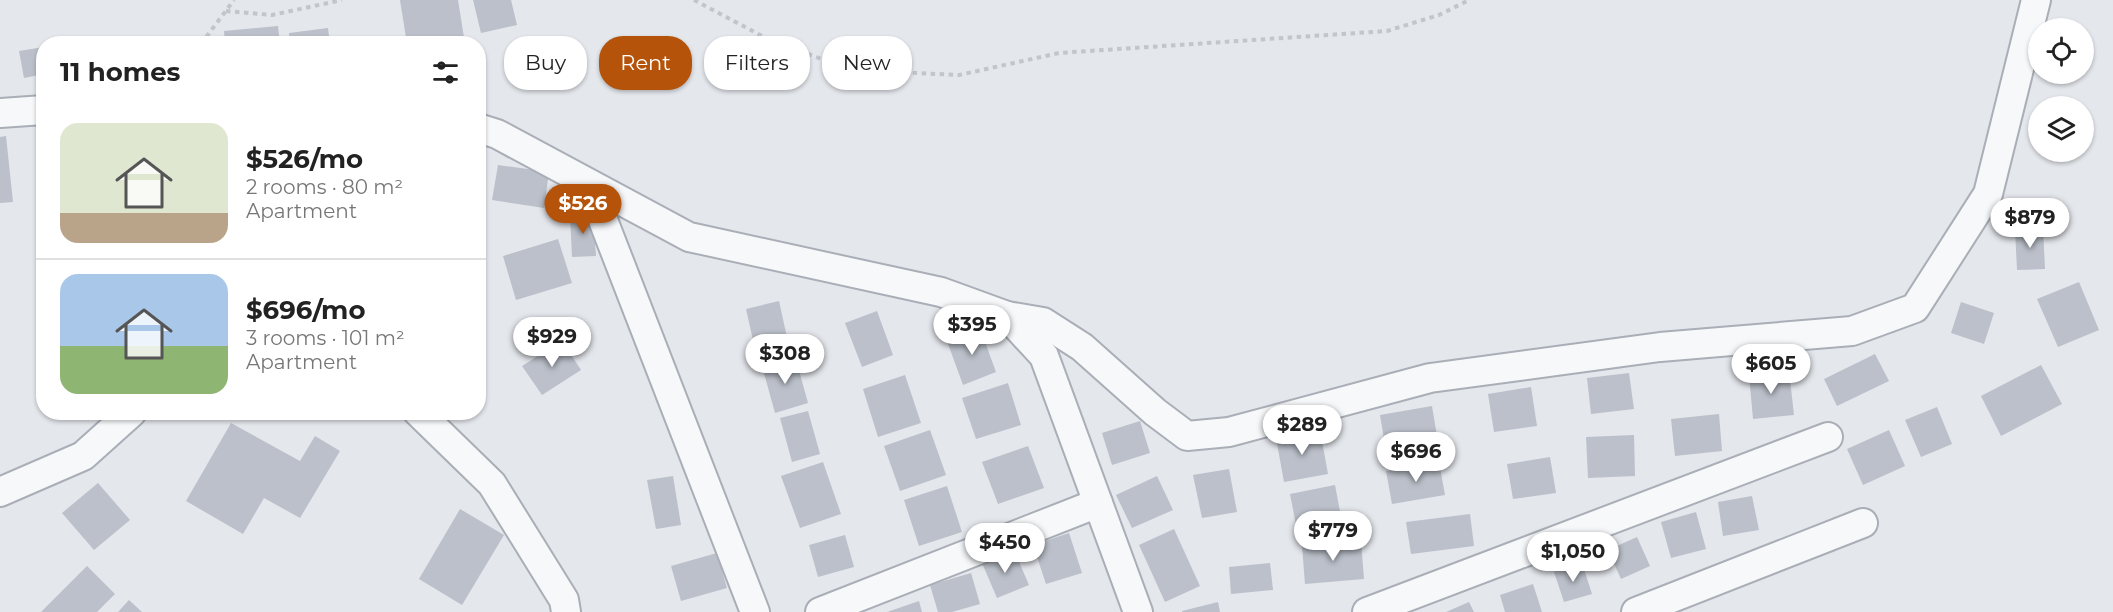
<!DOCTYPE html>
<html lang="en">
<head>
<meta charset="utf-8">
<style>
	:root { --surface:#fff; --page:#f6f6f6; --text:#222; --muted:#767676; --line:#e0e0e0; --accent:#b45309 }
	body { margin:0; font-family:Montserrat,sans-serif; background:var(--page); color:var(--text); height:100vh; display:flex; flex-direction:column; font-size:22px; white-space:nowrap }
	* { box-sizing:border-box; margin:0 }
	p { font-size:20px; color:var(--muted) }
	.icon { flex:none; width:33px; height:33px; fill:none; stroke:currentColor; stroke-width:2; stroke-linecap:round; stroke-linejoin:round }
	.map { position:relative; flex:1; overflow:hidden }
	.sheet { position:absolute; left:36px; top:36px; width:450px; height:384px; display:flex; flex-direction:column; background:var(--surface); border-radius:24px; box-shadow:0 2px 4px #0004 }
	.sheet>* { flex:none }
	.hud { position:absolute; left:504px; top:36px; width:570px; height:54px; display:flex; gap:12px }
	.tools { position:absolute; left:2028px; top:18px; display:grid; gap:12px }
	.tools a { display:grid; place-items:center; width:66px; height:66px; border-radius:50%; background:var(--surface); box-shadow:0 2px 4px #0004; font-size:30px }
	.price { position:absolute; translate:-50% -51px; padding:0 14px; border-radius:21px; background:#fff; color:#222; font-size:20px; line-height:39px; filter:drop-shadow(0 2px 3px #0008) }
	.price::after { content:''; position:absolute; left:50%; top:36px; width:18px; height:14px; margin-left:-9px; background:inherit; clip-path:polygon(0 0,100% 0,50% 100%) }
	.price.active { background:var(--accent); color:#fff }
	ul { padding:0; list-style:none }
	li { display:flex; align-items:center; gap:18px; height:150px; padding:0 24px }
	li+li { border-top:2px solid var(--line) }
	li span { display:grid; place-items:center; flex:none; width:168px; height:120px; border-radius:18px; color:#555 }
	li>.icon { margin-inline-start:auto }
	span .icon { width:72px; height:72px; fill:#fffc; stroke-width:1 }
	li b { font-size:26px }
	h2 { display:flex; justify-content:space-between; align-items:center; height:72px; padding:0 24px; font-size:26px }
	.chip { padding:0 21px; border-radius:24px; background:var(--surface); box-shadow:0 2px 4px #0004; font-size:21px; line-height:54px }
	.chip.active { background:var(--accent); color:#fff }
	.map>svg:first-child { display:block }
</style>
</head>
<body>
<div class="map">
<svg width="2113" height="612" viewBox="0 0 2113 612">
	<rect width="100%" height="100%" fill="#e4e7ec"/>
	<!-- building -->
	<g fill="#bbc0ca">
		<path d="M400,0H458L465,44H407Z"/>
		<path d="M473,0H511L517,25L481,33Z"/>
		<path d="M278,26L280,44H225L224,31Z"/>
		<path d="M328,28L330,44H290L289,33Z"/>
		<path d="M44,47V74L24,78L19,51Z"/>
		<path d="M6,136L13,202L0,203V137Z"/>
		<path d="M498,165L549,172L544,208L492,200Z"/>
		<path d="M593,213L596,256L572,257L570,215Z"/>
		<path d="M2043,228L2045,269L2017,270L2015,229Z"/>
		<path d="M558,239L572,283L516,300L503,256Z"/>
		<path d="M2079,282L2099,330L2058,347L2037,299Z"/>
		<path d="M779,301L790,351L757,358L746,309Z"/>
		<path d="M1961,302L1994,313L1984,344L1951,333Z"/>
		<path d="M877,311L893,355L862,367L845,323Z"/>
		<path d="M980,328L996,372L963,385L947,341Z"/>
		<path d="M562,341L581,370L542,395L522,366Z"/>
		<path d="M1875,354L1889,381L1837,406L1824,379Z"/>
		<path d="M795,356L808,403L775,413L762,366Z"/>
		<path d="M2041,365L2062,404L2001,436L1981,396Z"/>
		<path d="M1789,371L1794,415L1753,419L1749,375Z"/>
		<path d="M1629,373L1634,409L1591,414L1587,378Z"/>
		<path d="M905,375L921,423L878,437L863,389Z"/>
		<path d="M1008,383L1021,425L976,439L962,398Z"/>
		<path d="M1531,387L1537,426L1494,432L1488,394Z"/>
		<path d="M1432,406L1439,448L1387,457L1380,415Z"/>
		<path d="M1937,407L1952,444L1921,457L1905,420Z"/>
		<path d="M808,411L820,454L792,462L780,418Z"/>
		<path d="M1719,414L1722,451L1675,456L1671,419Z"/>
		<path d="M1140,421L1150,453L1112,465L1102,433Z"/>
		<path d="M231,423L300,461L315,436L340,451L300,518L264,498L243,534L186,501Z"/>
		<path d="M930,430L946,475L900,491L884,446Z"/>
		<path d="M1320,430L1328,474L1284,482L1276,438Z"/>
		<path d="M1889,430L1905,466L1863,485L1847,449Z"/>
		<path d="M1634,435L1635,476L1588,478L1586,437Z"/>
		<path d="M1028,446L1044,488L998,504L982,462Z"/>
		<path d="M1550,457L1556,493L1513,499L1507,464Z"/>
		<path d="M823,462L841,514L800,528L781,476Z"/>
		<path d="M1439,462L1445,495L1392,504L1386,471Z"/>
		<path d="M1229,469L1237,512L1202,518L1193,475Z"/>
		<path d="M673,476L681,525L656,529L647,480Z"/>
		<path d="M1157,476L1173,510L1132,528L1116,495Z"/>
		<path d="M98,483L130,520L94,550L62,513Z"/>
		<path d="M1335,485L1342,522L1297,530L1290,494Z"/>
		<path d="M947,486L962,532L919,546L904,500Z"/>
		<path d="M1752,496L1759,530L1723,536L1718,502Z"/>
		<path d="M460,509L504,535L462,605L419,579Z"/>
		<path d="M1696,512L1706,549L1671,558L1661,522Z"/>
		<path d="M1470,514L1474,546L1411,554L1406,522Z"/>
		<path d="M1174,529L1200,586L1165,602L1139,545Z"/>
		<path d="M1069,533L1082,573L1046,584L1033,545Z"/>
		<path d="M845,535L854,567L818,577L809,545Z"/>
		<path d="M1637,537L1650,566L1621,579L1608,550Z"/>
		<path d="M1361,541L1364,579L1305,584L1302,546Z"/>
		<path d="M1014,550L1029,585L997,598L982,563Z"/>
		<path d="M717,553L727,588L681,601L671,566Z"/>
		<path d="M1270,563L1273,590L1231,594L1229,567Z"/>
		<path d="M1582,563L1592,594L1564,602L1554,572Z"/>
		<path d="M87,566L115,594L97,612H41Z"/>
		<path d="M971,573L980,604L952,612H938L930,585Z"/>
		<path d="M1533,584L1542,612H1505L1500,595Z"/>
		<path d="M129,600L142,612H118Z"/>
		<path d="M919,601L922,612H887Z"/>
		<path d="M1218,602L1220,612H1182V611Z"/>
		<path d="M1469,602L1474,612H1446Z"/>
	</g>
	<g fill="none" stroke-linecap="round" stroke-linejoin="round">
		<defs>
			<g id="minor">
				<path d="M0,113L44,110"/>
				<path d="M478,128L497,134L689,237L941,292L1007,316L1044,356L1138,612"/>
				<path d="M589,184L755,612"/>
				<path d="M1007,316L1043,322L1082,347L1155,412L1187,436L1229,432L1430,378L1660,347L1852,331L1915,308L1988,194L2036,0"/>
				<path d="M418,412L492,484L564,600L566,612"/>
				<path d="M0,492L83,456L132,412"/>
				<path d="M820,612L1098,503"/>
				<path d="M1367,612L1828,437"/>
				<path d="M1636,612L1863,523"/>
			</g>
		</defs>
		<!-- minor casing -->
		<use href="#minor" stroke="#a9aeb7" stroke-width="32"/>
		<!-- path -->
		<g stroke="#c2c5cb" stroke-width="4" stroke-dasharray="4.5 4.5" stroke-linecap="butt">
			<path d="M694,0L764,37L850,70L959,75L1059,53L1387,31L1439,15L1469,0"/>
			<path d="M226,11L272,15L342,0"/>
			<path d="M201,44L234,0"/>
		</g>
		<!-- minor -->
		<use href="#minor" stroke="#f7f8fa" stroke-width="28"/>
	</g>
</svg>
<div class="tools">
<a><svg class="icon" aria-label="locate" viewBox="0 0 24 24"><circle cx="12" cy="12" r="6"/><path d="M12 2v4M12 18v4M2 12h4M18 12h4"/></svg></a>
<a><svg class="icon" aria-label="layers" viewBox="0 0 24 24"><path d="M12 4l9 5-9 5-9-5zM3 14l9 5 9-5"/></svg></a>
</div>
<b class="price active" style="left:583px;top:235px">$526</b>
<b class="price" style="left:2030px;top:249px">$879</b>
<b class="price" style="left:972px;top:356px">$395</b>
<b class="price" style="left:552px;top:368px">$929</b>
<b class="price" style="left:785px;top:385px">$308</b>
<b class="price" style="left:1771px;top:395px">$605</b>
<b class="price" style="left:1302px;top:456px">$289</b>
<b class="price" style="left:1416px;top:483px">$696</b>
<b class="price" style="left:1333px;top:562px">$779</b>
<b class="price" style="left:1005px;top:574px">$450</b>
<b class="price" style="left:1573px;top:583px">$1,050</b>
<div class="hud">
<a class="chip">Buy</a>
<a class="chip active">Rent</a>
<a class="chip">Filters</a>
<a class="chip">New</a>
</div>
<section class="sheet">
<h2>11 homes<svg class="icon" aria-label="filters" viewBox="0 0 24 24"><path d="M4 7h16M4 17h16"/><circle cx="9" cy="7" r="2"/><circle cx="15" cy="17" r="2"/></svg></h2>
<ul>
<li><span style="background:linear-gradient(#dfe7d0 75%,#b9a48a 0)"><svg class="icon" aria-label="home" viewBox="0 0 24 24"><path d="M3 11l9-7 9 7M6 9v11h12V9"/></svg></span><div><b>$526/mo</b><p>2 rooms · 80 m²</p><p>Apartment</p></div></li>
<li><span style="background:linear-gradient(#a9c7e8 60%,#8fb573 0)"><svg class="icon" aria-label="home" viewBox="0 0 24 24"><path d="M3 11l9-7 9 7M6 9v11h12V9"/></svg></span><div><b>$696/mo</b><p>3 rooms · 101 m²</p><p>Apartment</p></div></li>
</ul>
</section>
</div>
</body>
</html>
